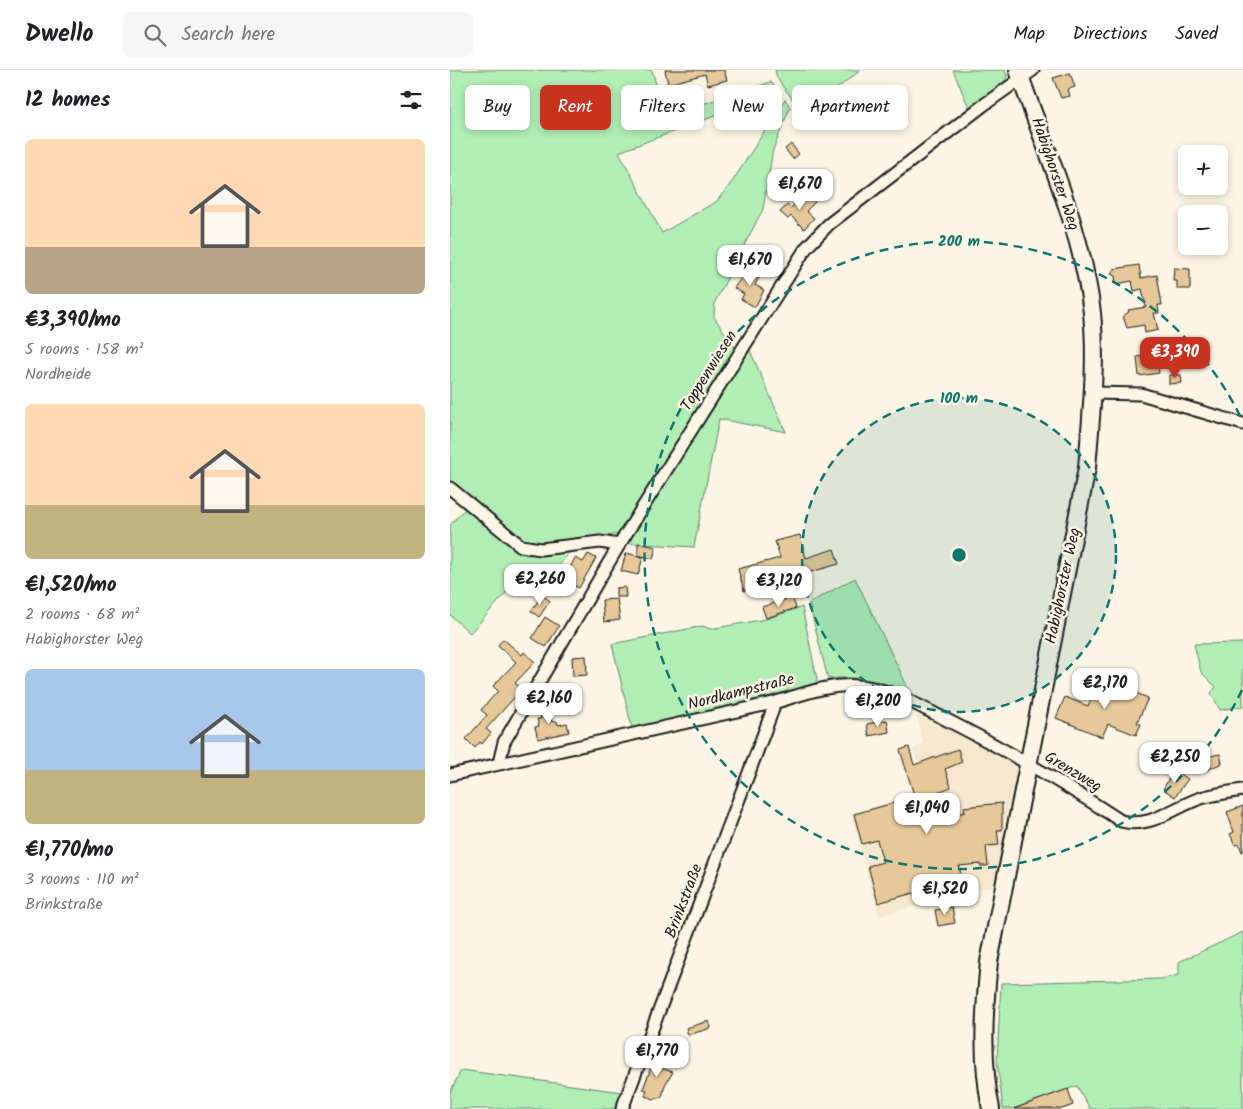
<!DOCTYPE html>
<html lang="en">
<head>
<meta charset="utf-8">
<style>
	:root { --surface:#fff; --page:#f6f6f6; --text:#202124; --muted:#757577; --line:#e0e0e0; --accent:#c8321e }
	body { margin:0; font-family:Kalam,sans-serif; background:var(--page); color:var(--text); height:100vh; display:flex; flex-direction:column; font-size:19px; white-space:nowrap }
	* { box-sizing:border-box; margin:0 }
	p { font-size:16px; color:var(--muted) }
	.icon { flex:none; width:28px; height:28px; fill:none; stroke:currentColor; stroke-width:2; stroke-linecap:round; stroke-linejoin:round }
	.map { position:relative; flex:1; overflow:hidden }
	.details { display:flex; flex-direction:column; background:var(--surface); width:450px }
	.details>* { flex:none }
	.guide { position:absolute; left:15px; top:15px; width:475px; height:45px; display:flex; gap:10px }
	.tools { position:absolute; left:728px; top:75px; display:grid; gap:10px }
	.tools a { display:grid; place-items:center; width:50px; height:50px; border-radius:8px; background:var(--surface); box-shadow:0 2px 8px #0003; font-size:25px }
	.price { position:absolute; translate:-50% -42px; padding:0 11px; border-radius:10px; background:#fff; color:#222; font-size:16px; line-height:32px; filter:drop-shadow(0 1px 2px #0008) }
	.price::after { content:''; position:absolute; left:50%; top:30px; width:15px; height:11px; margin-left:-8px; background:inherit; clip-path:polygon(0 0,100% 0,50% 100%) }
	.price.active { background:var(--accent); color:#fff }
	ul { padding:0; list-style:none }
	li { display:grid; align-content:center; gap:10px; height:265px; padding:0 25px }
	li span { display:grid; place-items:center; height:155px; border-radius:8px; color:#555 }
	li>.icon { margin-inline-start:auto }
	span .icon { width:90px; height:90px; fill:#fffc; stroke-width:1 }
	li b { font-size:21px }
	h2 { display:flex; justify-content:space-between; align-items:center; height:60px; padding:0 25px; font-size:21px }
	.tag { padding:0 18px; border-radius:8px; background:var(--surface); box-shadow:0 2px 8px #0003; font-size:18px; line-height:45px }
	.tag.active { background:var(--accent); color:#fff }
	header { display:flex; align-items:center; gap:30px; box-sizing:border-box; height:70px; padding:0 25px; background:var(--surface); border-bottom:1px solid var(--line) }
	header strong { font-size:24px }
	nav { display:flex; gap:28px; margin-inline-start:auto; font-size:18px }
	.search { width:350px; height:45px; background:var(--page); display:flex; align-items:center; gap:12px; box-sizing:border-box; padding:0 18px; border-radius:8px; color:var(--muted); font-size:19px }
	main { display:flex; flex:1; min-height:0 }
	.map>svg:first-child { display:block }
</style>
</head>
<body>
<header>
<strong>Dwello</strong>
<div class="search"><svg class="icon" aria-label="search" viewBox="0 0 24 24"><circle cx="10" cy="10" r="6"/><path d="M15 15l6 6"/></svg>Search here</div>
<nav><a>Map</a><a>Directions</a><a>Saved</a></nav>
</header>
<main>
<section class="details">
<h2>12 homes<svg class="icon" aria-label="filters" viewBox="0 0 24 24"><path d="M4 7h16M4 17h16"/><circle cx="9" cy="7" r="2"/><circle cx="15" cy="17" r="2"/></svg></h2>
<ul>
<li><span style="background:linear-gradient(#ffd9b3 70%,#b9a48a 0)"><svg class="icon" aria-label="home" viewBox="0 0 24 24"><path d="M3 11l9-7 9 7M6 9v11h12V9"/></svg></span><div><b>€3,390/mo</b><p>5 rooms · 158 m²</p><p>Nordheide</p></div></li>
<li><span style="background:linear-gradient(#ffd9b3 65%,#c2b280 0)"><svg class="icon" aria-label="home" viewBox="0 0 24 24"><path d="M3 11l9-7 9 7M6 9v11h12V9"/></svg></span><div><b>€1,520/mo</b><p>2 rooms · 68 m²</p><p>Habighorster Weg</p></div></li>
<li><span style="background:linear-gradient(#a9c7e8 65%,#c2b280 0)"><svg class="icon" aria-label="home" viewBox="0 0 24 24"><path d="M3 11l9-7 9 7M6 9v11h12V9"/></svg></span><div><b>€1,770/mo</b><p>3 rooms · 110 m²</p><p>Brinkstraße</p></div></li>
</ul>
</section>
<div class="map">
<svg width="793" height="1039" viewBox="0 0 793 1039">
	<rect width="100%" height="100%" fill="#fcf5e5"/>
	<filter id="ink" filterUnits="userSpaceOnUse"><feTurbulence type="fractalNoise" baseFrequency=".02" numOctaves="2"/><feDisplacementMap in="SourceGraphic" scale="10" xChannelSelector="R" yChannelSelector="G"/><feConvolveMatrix kernelMatrix="1 2 1 2 8 2 1 2 1" color-interpolation-filters="sRGB"/></filter>
	<g filter="url(#ink)">
		<!-- built -->
		<path fill="#f5e8ce" d="M465,640L569,695L545,816L520,821L429,846L401,744L474,721L463,679L473,674Z"/>
		<!-- green -->
		<g fill="#b0eeb5" stroke="#668568">
			<path d="M0,0H202L215,46L321,12L329,22L169,82L212,163L267,131L284,109L335,29L340,37L323,80L313,139L265,232L264,247L286,279L169,464L91,476L76,473L0,412Z"/>
			<path d="M325,0H411L353,44L327,8Z"/>
			<path d="M503,0H555L557,6L554,12L520,40Z"/>
			<path d="M298,276L336,362L269,349L244,477L177,473Z"/>
			<path d="M16,438L76,485L119,482L92,519L76,511L66,512L20,563L0,545V455Z"/>
			<path d="M405,508L462,626C435,612 408,605 378,609L359,533Z"/>
			<path d="M352,537L367,609L365,616L182,658L162,574L253,556L260,559L316,549Z"/>
			<path d="M793,573V636L770,640L761,623L766,617L751,602L744,574Z"/>
			<path d="M793,862V1039H640L627,1016L562,1039H553L547,991L551,913L711,909L729,905V892Z"/>
			<path d="M11,1000L172,1022L166,1039H0V1023Z"/>
		</g>
		<!-- building -->
		<g fill="#e6c899" stroke="#1c1c1c">
			<path d="M215,0H274L277,10L258,15L255,4L218,14Z"/>
			<path d="M620,3L625,17L618,19L620,26L611,28L603,8Z"/>
			<path d="M341,74L349,84L343,89L335,79Z"/>
			<path d="M355,123L365,132L356,141L364,148L354,159L341,146L338,149L330,142L337,135L341,138Z"/>
			<path d="M689,195L691,208L707,205L712,235H708L709,243H704L708,260L695,263L694,255L677,258L673,246L679,242L678,240L696,237L692,219L684,221L682,211L666,214L665,206L661,204L664,199Z"/>
			<path d="M299,197L311,203L305,215L314,220L305,237L291,229L294,224L284,218Z"/>
			<path d="M724,198L740,199V219H727V211H723Z"/>
			<path d="M707,285L709,303L689,306L687,287Z"/>
			<path d="M719,305H731L732,313L719,314Z"/>
			<path d="M350,465L356,488L384,479L389,494L294,521L288,499L330,488L325,471Z"/>
			<path d="M188,473L206,477L203,489L188,485Z"/>
			<path d="M176,483L193,487L188,505L171,501Z"/>
			<path d="M138,484L146,488L129,518L114,510L125,488L133,492Z"/>
			<path d="M175,517L176,527H166V518Z"/>
			<path d="M92,525L100,531L89,547L81,541Z"/>
			<path d="M342,527L346,538L316,548L312,537Z"/>
			<path d="M167,529L170,550L154,552L152,530Z"/>
			<path d="M95,547L109,556L96,577L82,568Z"/>
			<path d="M53,569L72,585L74,582L85,592L65,613L72,619L36,659L41,663L32,674L30,672L25,678L16,669L37,645L31,640L48,621L43,616L66,592L48,575Z"/>
			<path d="M136,586L137,605L123,606L122,587Z"/>
			<path d="M650,608L698,628L687,653L691,654L686,665L658,654L652,667L606,648L615,627L638,636Z"/>
			<path d="M99,636L102,652L107,651L108,655L117,653L119,662L88,669L85,657L89,656L87,649H91L88,638Z"/>
			<path d="M437,650L439,662L419,666L417,654Z"/>
			<path d="M732,674L739,678L754,675L756,684L737,688L730,701L711,690L718,677L727,682Z"/>
			<path d="M459,677L464,695L508,679L512,692L495,699L501,717L475,727L481,745L494,741L495,747L515,742L514,737L552,733V760H547L549,775L536,776L538,796H530V794L509,796L513,812L465,827L463,823L428,833L418,796L433,792L427,770L412,774L404,744L462,728L464,725L450,680Z"/>
			<path d="M770,684L772,693L757,700L755,687Z"/>
			<path d="M724,700L738,709L725,727L713,719Z"/>
			<path d="M793,736V782H792L789,774L785,775L780,764L784,762L777,742Z"/>
			<path d="M502,837L505,853L488,856L485,840Z"/>
			<path d="M259,951L261,958L238,965L236,958Z"/>
			<path d="M217,982L211,998L223,1002L215,1015L212,1027L204,1029L195,1026L197,1020L193,1019L205,987Z"/>
			<path d="M618,1019L623,1035L612,1039H564Z"/>
		</g>
		<g fill="none" stroke-linecap="round" stroke-linejoin="round">
			<defs>
				<g id="street">
					<path d="M643,323L691,324L793,354"/>
					<path d="M0,418L71,476L91,479L150,472L169,475"/>
					<path d="M49,693L54,672L169,475L356,178L379,154L535,34L583,0"/>
					<path d="M0,705L323,633C351,625 379,613 409,616C439,618 467,635 493,648C555,679 613,713 671,751C702,759 723,737 751,728C765,724 779,722 793,720"/>
					<path d="M172,1039L323,639V633"/>
				</g>
				<path id="secondary" d="M541,1039C531,991 534,941 539,892L637,398C641,346 647,294 642,243C632,157 595,80 568,0"/>
			</defs>
			<!-- street casing -->
			<use href="#street" stroke="#1c1c1c" stroke-width="15"/>
			<!-- secondary casing -->
			<use href="#secondary" stroke="#1c1c1c" stroke-width="20"/>
			<!-- street -->
			<use href="#street" stroke="#fcf5e5" stroke-width="11"/>
			<!-- secondary -->
			<use href="#secondary" stroke="#fcf5e5" stroke-width="16"/>
		</g>
	</g>
	<!-- distance rings -->
	<circle cx="509" cy="485" r="157" fill="#0f766e" fill-opacity=".12"/>
	<g fill="none" stroke="#0f766e" stroke-width="2.5" stroke-dasharray="9 6">
		<circle cx="509" cy="485" r="157"/>
		<path d="M792 620A314 314 0 1 1 792 350"/>
	</g>
	<g text-anchor="middle" dominant-baseline="central" stroke-width="5" stroke-linejoin="round" paint-order="stroke">
		<!-- street labels -->
		<g font-size="16" fill="#1c1c1c" stroke="#fcf5e5">
			<text transform="translate(605 104) rotate(71)">Habighorster Weg</text>
			<text transform="translate(259 301) rotate(-58)">Toppenwiesen</text>
			<text transform="translate(613 516) rotate(-78)">Habighorster Weg</text>
			<text transform="translate(291 622) rotate(-14)">Nordkampstraße</text>
			<text transform="translate(623 702) rotate(31)">Grenzweg</text>
			<text transform="translate(234 831) rotate(-69)">Brinkstraße</text>
		</g>
	</g>
	<circle cx="509" cy="485" r="8" fill="#0f766e" stroke="#fcf5e5" stroke-width="2.5"/>
	<g font-size="15" text-anchor="middle" font-weight="bold" fill="#0f766e" stroke="#fcf5e5" stroke-width="5" stroke-linejoin="round" paint-order="stroke">
		<text x="509" y="176">200 m</text>
		<text x="509" y="333">100 m</text>
	</g>
</svg>
<div class="tools">
<a>+</a>
<a>−</a>
</div>
<b class="price" style="left:350px;top:141px">€1,670</b>
<b class="price" style="left:300px;top:217px">€1,670</b>
<b class="price active" style="left:725px;top:309px">€3,390</b>
<b class="price" style="left:90px;top:536px">€2,260</b>
<b class="price" style="left:329px;top:538px">€3,120</b>
<b class="price" style="left:655px;top:640px">€2,170</b>
<b class="price" style="left:99px;top:655px">€2,160</b>
<b class="price" style="left:428px;top:658px">€1,200</b>
<b class="price" style="left:725px;top:714px">€2,250</b>
<b class="price" style="left:477px;top:765px">€1,040</b>
<b class="price" style="left:495px;top:846px">€1,520</b>
<b class="price" style="left:207px;top:1008px">€1,770</b>
<div class="guide">
<a class="tag">Buy</a>
<a class="tag active">Rent</a>
<a class="tag">Filters</a>
<a class="tag">New</a>
<a class="tag">Apartment</a>
</div>
</div>
</main>
</body>
</html>
